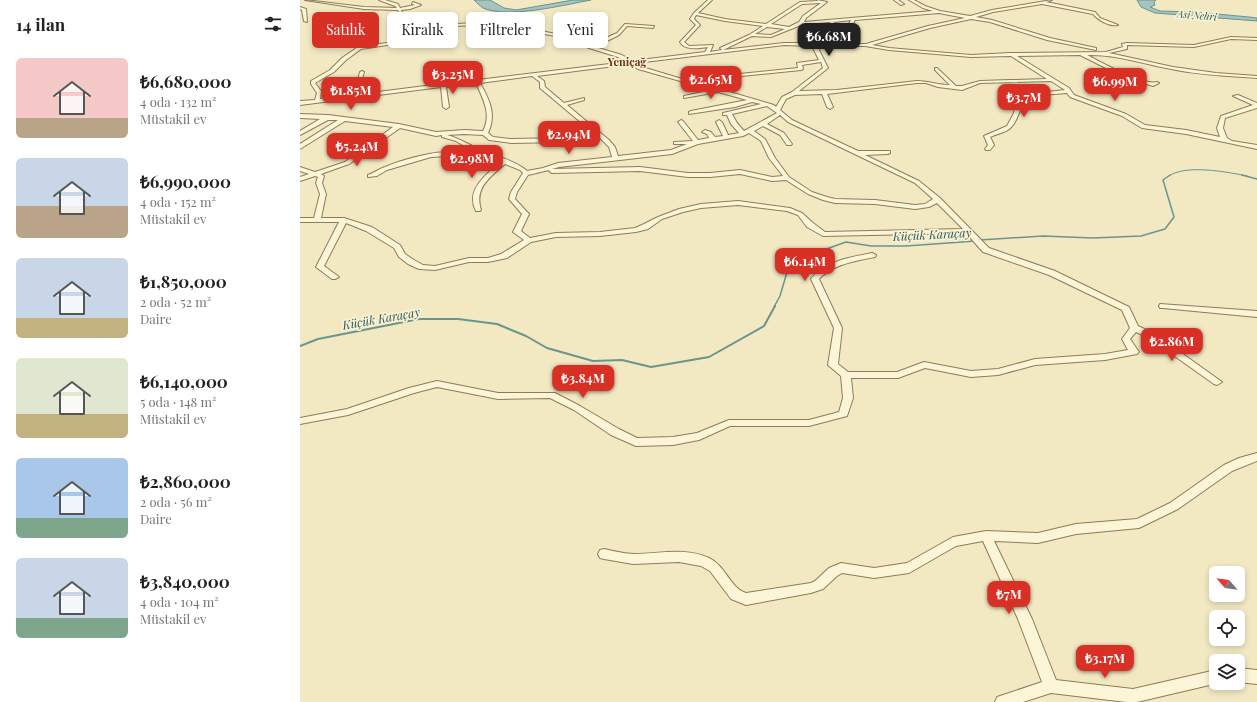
<!DOCTYPE html>
<html lang="tr">
<head>
<meta charset="utf-8">
<style>
	:root { --surface:#fff; --page:#f6f6f6; --text:#202124; --muted:#757577; --accent:#d93025 }
	body { margin:0; font-family:"Playfair Display",serif; background:var(--page); color:var(--text); height:100vh; display:flex; flex-direction:column; font-size:15px; white-space:nowrap }
	* { box-sizing:border-box; margin:0 }
	p { font-size:13px; color:var(--muted) }
	.icon { flex:none; width:22px; height:22px; fill:none; stroke:currentColor; stroke-width:2; stroke-linecap:round; stroke-linejoin:round }
	.map { position:relative; flex:1; overflow:hidden }
	.sheet { display:flex; flex-direction:column; background:var(--surface); width:300px }
	.sheet>* { flex:none }
	.guide { position:absolute; left:12px; top:12px; width:380px; height:36px; display:flex; gap:8px }
	.needle { width:26px; rotate:298deg }
	.buttons { position:absolute; left:909px; top:566px; display:grid; gap:8px }
	.buttons a { display:grid; place-items:center; width:36px; height:36px; border-radius:6px; background:var(--surface); box-shadow:0 2px 6px #0003; font-size:20px }
	.price { position:absolute; translate:-50% -34px; padding:0 9px; border-radius:8px; background:var(--accent); color:#fff; font-size:13px; line-height:26px; filter:drop-shadow(0 1px 2px #0008) }
	.price::after { content:''; position:absolute; left:50%; top:24px; width:12px; height:9px; margin-left:-6px; background:inherit; clip-path:polygon(0 0,100% 0,50% 100%) }
	.price.selected { background:#222; color:#fff }
	ul { padding:0; list-style:none }
	li { display:flex; align-items:center; gap:12px; height:100px; padding:0 16px }
	li span { display:grid; place-items:center; flex:none; width:112px; height:80px; border-radius:6px; color:#555 }
	li>.icon { margin-inline-start:auto }
	span .icon { width:48px; height:48px; fill:#fffc; stroke-width:1 }
	li b { font-size:17px }
	h2 { display:flex; justify-content:space-between; align-items:center; height:48px; padding:0 16px; font-size:17px }
	.pill { padding:0 14px; border-radius:6px; background:var(--surface); box-shadow:0 2px 6px #0003; font-size:14px; line-height:36px }
	.pill.selected { background:var(--accent); color:#fff }
	main { display:flex; flex:1; min-height:0 }
	.map>svg:first-child { display:block }
</style>
</head>
<body>
<main>
<section class="sheet">
<h2>14 ilan<svg class="icon" aria-label="filters" viewBox="0 0 24 24"><path d="M4 7h16M4 17h16"/><circle cx="9" cy="7" r="2"/><circle cx="15" cy="17" r="2"/></svg></h2>
<ul>
<li><span style="background:linear-gradient(#f6c9c9 75%,#b9a48a 0)"><svg class="icon" aria-label="home" viewBox="0 0 24 24"><path d="M3 11l9-7 9 7M6 9v11h12V9"/></svg></span><div><b>₺6,680,000</b><p>4 oda · 132 m²</p><p>Müstakil ev</p></div></li>
<li><span style="background:linear-gradient(#c9d6e8 60%,#b9a48a 0)"><svg class="icon" aria-label="home" viewBox="0 0 24 24"><path d="M3 11l9-7 9 7M6 9v11h12V9"/></svg></span><div><b>₺6,990,000</b><p>4 oda · 152 m²</p><p>Müstakil ev</p></div></li>
<li><span style="background:linear-gradient(#c9d6e8 75%,#c2b280 0)"><svg class="icon" aria-label="home" viewBox="0 0 24 24"><path d="M3 11l9-7 9 7M6 9v11h12V9"/></svg></span><div><b>₺1,850,000</b><p>2 oda · 52 m²</p><p>Daire</p></div></li>
<li><span style="background:linear-gradient(#dfe7d0 70%,#c2b280 0)"><svg class="icon" aria-label="home" viewBox="0 0 24 24"><path d="M3 11l9-7 9 7M6 9v11h12V9"/></svg></span><div><b>₺6,140,000</b><p>5 oda · 148 m²</p><p>Müstakil ev</p></div></li>
<li><span style="background:linear-gradient(#a9c7e8 75%,#7fa58c 0)"><svg class="icon" aria-label="home" viewBox="0 0 24 24"><path d="M3 11l9-7 9 7M6 9v11h12V9"/></svg></span><div><b>₺2,860,000</b><p>2 oda · 56 m²</p><p>Daire</p></div></li>
<li><span style="background:linear-gradient(#c9d6e8 75%,#7fa58c 0)"><svg class="icon" aria-label="home" viewBox="0 0 24 24"><path d="M3 11l9-7 9 7M6 9v11h12V9"/></svg></span><div><b>₺3,840,000</b><p>4 oda · 104 m²</p><p>Müstakil ev</p></div></li>
</ul>
</section>
<div class="map">
<svg width="957" height="702" viewBox="0 0 957 702">
	<rect width="100%" height="100%" fill="#f2e9c3"/>
	<!-- water -->
	<g fill="#a5c4bf" stroke="#6b948e">
		<path d="M174,0H190L204,8L216,10L273,0H291C264,5 207,19 183,8C180,6 177,3 174,0Z"/>
		<path d="M837,0H856L854,2L855,5L850,7L860,11L895,12L949,17L957,18V21L855,13L841,7Z"/>
	</g>
	<g fill="none" stroke-linecap="round" stroke-linejoin="round">
		<!-- stream-far2 -->
		<path stroke="#6b948e" stroke-width="1" d="M869,176C885,164 928,172 947,176"/>
		<!-- stream-far1 -->
		<g stroke="#6b948e" stroke-width="1.5">
			<path d="M942,175L957,179"/>
			<path d="M680,240L743,236L793,238L841,236L865,229L874,217L863,180L870,175"/>
			<path d="M474,307L480,296L487,272L515,253L546,242L571,246H606L676,241"/>
		</g>
		<!-- stream -->
		<path stroke="#6b948e" stroke-width="2" d="M0,346L18,339L119,319H158L197,324L226,336L247,348L293,361L322,360L351,367L409,357L464,326L475,306"/>
		<defs>
			<g id="minor">
				<path d="M5,0L64,7L97,8L95,6L79,0H85L98,4L100,8L115,5L112,4L113,2L121,5L110,9L101,10L105,19L129,16L150,19L157,24L193,22L272,37L291,45L317,33L325,24L354,26L353,28L327,26L319,35L295,47L322,55L332,61L405,52L408,47C399,48 385,51 380,42L396,25L390,19L394,13L408,0H412L398,13L425,19L466,24L500,2L518,1L517,0L527,2L506,18L504,22L633,11L623,8L609,0H614L625,6L640,11L670,16L692,10L752,0L746,2L795,12L800,18L818,25C810,27 798,20 793,14L742,4L693,12L676,17L692,20L750,38L796,48V50L747,40L690,22L671,19L630,28L572,45L589,48L671,55L710,53L806,52L823,47L822,44L827,43L894,45L931,37L957,38V40L931,39L894,47L827,45V49L809,53L873,67L916,73L957,76V78C928,76 900,75 871,69C843,64 816,54 787,55C801,62 843,86 857,82L859,83L853,86L826,78L780,55L717,56L769,88L774,95L826,114L845,125L886,130L920,137L917,128L921,116L953,105L933,96L938,95L957,103V108L925,118L923,128L927,138L932,141L957,145V149L886,134L842,128L822,116L770,97L767,93L741,95L720,109C720,113 718,114 717,118C710,133 704,131 690,137L694,145L690,150H686L685,149L688,145L684,136L707,126L714,113L715,107L738,93L765,90L751,81L680,83L662,90L638,87L626,83H617L527,94L533,107L530,109L527,107L522,94L495,95L486,99L480,110L492,120L558,151H590V153L588,154L565,155L619,181L640,198L689,248L755,271L829,307L838,326L855,334L922,382L917,385L914,384L849,338L836,332L830,339L839,352L837,354L805,360L735,365L698,375L671,377L625,368L598,378H551L553,398L547,416L509,426H430L399,440L373,445L336,446L311,435L274,410L250,398L198,399L137,387L114,393L48,415L0,424V418L47,409L109,388L137,381L198,393H255L280,406L319,429L337,438L373,437L397,433L429,420H509L539,412L543,398L541,376L528,365L534,328L511,279C525,261 551,257 572,253L576,255L575,257C556,261 533,264 519,279L542,328L538,364L548,372H597L624,362L671,371L698,369L735,359L805,354L828,350L822,339L830,328L822,310L749,275L683,252L666,233L523,236L507,227L498,215L487,211L438,205L401,208L383,212L362,219L348,229L336,232L300,236L256,237L231,242L207,258L188,262H169L135,270L119,269L108,264L99,257L94,248L66,231L46,223L24,266L39,277L35,279H32L16,267L39,222H0V218H14L20,194L16,183L18,177L15,176L0,181V177L9,174L0,171V167L15,172L45,162L93,127L45,121L0,149V144L38,120H28L0,135V131L20,119L0,118V114L28,115L99,124L136,132L164,130L183,131C192,114 183,99 176,83L146,87L149,107L146,109L143,107L141,87L0,105V101L15,100L17,93L11,84V81L30,70L42,58L58,47L94,42L111,37L113,39L94,44L61,49L46,60L34,72L15,83L21,91L20,99L56,95L57,83L60,72L62,71L64,72L61,83L62,94L141,84L143,83L145,84L326,62L318,57L289,48L271,39L193,24L156,26L148,21L129,18L104,21L98,10L64,9ZM521,3L503,16L499,22L489,27L471,24L502,4ZM639,13L665,18L628,26L566,44H555L550,29L555,20ZM396,15L425,21L463,26L449,35L420,48L422,50L410,52L413,45L389,46L384,42L400,25L394,19ZM551,20L546,29L550,44L537,43L534,22ZM530,22L533,43H515L505,24ZM501,25L511,43H484L423,50L452,36L471,37ZM467,27L485,29L471,35L455,34ZM484,45L512,46L519,60L497,63L498,68L391,79L389,81L342,67L336,63ZM517,46H565L589,50L671,57L711,56L747,79L680,81L662,86H656L637,68H635V70L650,85C638,85 628,81 617,81L537,90L499,91L528,68ZM521,62L523,68L492,92L482,97L476,107L474,105L392,81L501,70L503,69L502,65ZM330,64L338,69L412,90L384,96V98L418,92L447,100L391,111L389,112V114L435,107L452,102L461,104L423,113V115H427L431,124L439,133L428,135L422,122L419,120L416,122L423,136L415,137L411,132L405,130L402,132L407,134L409,138L398,140L383,121L381,120L378,122L393,141L374,142V144H387L371,150L318,156L315,147L309,140L267,105L284,100V98L264,103L245,87L244,81L237,76ZM232,76L240,82V88L296,135L263,138L211,139L193,137L188,133C197,114 189,99 180,83ZM467,106L477,113L444,131L437,123L432,114ZM480,115L488,122L615,183L633,199L625,204L615,205L575,200L535,199L527,197L512,192L489,177L475,158L465,139L454,131L463,126L480,135L487,145H491L492,144L484,133L467,124ZM100,128L136,136L142,135V137L156,141L169,149C156,153 143,151 129,154C114,157 99,161 85,167C79,169 74,173 68,175V177L77,176L87,170L131,157L163,155L174,151L200,162C186,175 165,190 176,211H180L181,210C174,188 190,177 205,164L220,170L223,173L211,192L209,199L222,214L213,232L224,240L201,254L188,258H169L135,266L123,265L114,260L105,254L100,245L72,227L44,218H21L26,194L22,183L24,176L21,174L49,164ZM449,133L461,141L469,158L483,176L472,177L440,170L410,173H388L340,167L252,169L259,167L372,154L398,144L443,136ZM164,134L183,135L189,140L211,143L263,142L300,138L309,147L312,157L258,163L243,168L227,171C218,162 192,154 179,149C168,144 158,138 147,135ZM249,170L250,172L252,173L340,171L388,177H410L440,174L472,181L486,180L508,194L523,200L535,203L575,204L615,209L629,207L637,203L663,229L525,232L513,223L502,213L490,208L438,201L401,204L379,209L358,217L342,225L335,228L300,232L256,233L230,238L221,231L229,214L215,199L217,192L228,175Z"/>
				<path d="M594,0H598L604,4L601,5Z"/>
				<path d="M0,7L6,9L7,22L4,21L2,10L0,9Z"/>
				<path d="M860,304L957,311V317L863,308H860L859,306Z"/>
				<path d="M957,453V461L932,471L878,509L839,528L776,534L738,543L694,541L732,619L756,680L833,689L916,670V683H918L837,702H826L751,693L723,702H695L697,697L742,682L718,619L683,541L656,546L609,573L574,578L542,573L537,576L523,589L511,593L446,605L431,599L410,571L401,566L379,562L333,564L304,559L300,558L298,554L300,550L304,549C314,551 325,554 335,554C358,554 386,547 409,558C426,566 430,588 446,593L511,583L515,581L529,568L541,563L574,568L607,563L653,537L686,531L738,533L776,524L837,519L870,503L924,465L939,458Z"/>
				<path d="M938,668L957,670V684L938,682Z"/>
			</g>
		</defs>
		<!-- minor casing -->
		<use href="#minor" stroke="#8e7b58" stroke-width="2"/>
		<!-- minor -->
		<use href="#minor" fill="#fcf5d7" fill-rule="evenodd"/>
	</g>
	<g text-anchor="middle" dominant-baseline="central" stroke-width="3.5" stroke-linejoin="round" paint-order="stroke">
		<!-- far-water labels -->
		<g font-size="10" font-style="italic" fill="#2b5b5e" stroke="#f9f2d3">
			<text transform="translate(897 15) rotate(5)">Asi Nehri</text>
		</g>
		<!-- far-quarter labels -->
		<g font-size="11" font-weight="bold" fill="#6d3418" stroke="#f9f2d3">
			<text x="327" y="61">Yeniçağ</text>
		</g>
		<!-- water labels -->
		<g font-size="12" font-style="italic" fill="#2b5b5e" stroke="#f9f2d3">
			<text transform="translate(632 234) rotate(-3)">Küçük Karaçay</text>
			<text transform="translate(81 318) rotate(-10)">Küçük Karaçay</text>
		</g>
	</g>
</svg>
<div class="buttons">
<a><svg class="needle" viewBox="-14 -14 28 28"><path d="M0-13l5 13h-10z" fill="#e53935"/><path d="M0 13l5-13h-10z" fill="#757577"/></svg></a>
<a><svg class="icon" aria-label="locate" viewBox="0 0 24 24"><circle cx="12" cy="12" r="6"/><path d="M12 2v4M12 18v4M2 12h4M18 12h4"/></svg></a>
<a><svg class="icon" aria-label="layers" viewBox="0 0 24 24"><path d="M12 4l9 5-9 5-9-5zM3 14l9 5 9-5"/></svg></a>
</div>
<b class="price selected" style="left:529px;top:57px">₺6.68M</b>
<b class="price" style="left:153px;top:95px">₺3.25M</b>
<b class="price" style="left:411px;top:100px">₺2.65M</b>
<b class="price" style="left:815px;top:102px">₺6.99M</b>
<b class="price" style="left:51px;top:111px">₺1.85M</b>
<b class="price" style="left:724px;top:118px">₺3.7M</b>
<b class="price" style="left:269px;top:155px">₺2.94M</b>
<b class="price" style="left:57px;top:167px">₺5.24M</b>
<b class="price" style="left:172px;top:179px">₺2.98M</b>
<b class="price" style="left:505px;top:282px">₺6.14M</b>
<b class="price" style="left:872px;top:362px">₺2.86M</b>
<b class="price" style="left:283px;top:399px">₺3.84M</b>
<b class="price" style="left:709px;top:615px">₺7M</b>
<b class="price" style="left:805px;top:679px">₺3.17M</b>
<div class="guide">
<a class="pill selected">Satılık</a>
<a class="pill">Kiralık</a>
<a class="pill">Filtreler</a>
<a class="pill">Yeni</a>
</div>
</div>
</main>
</body>
</html>
